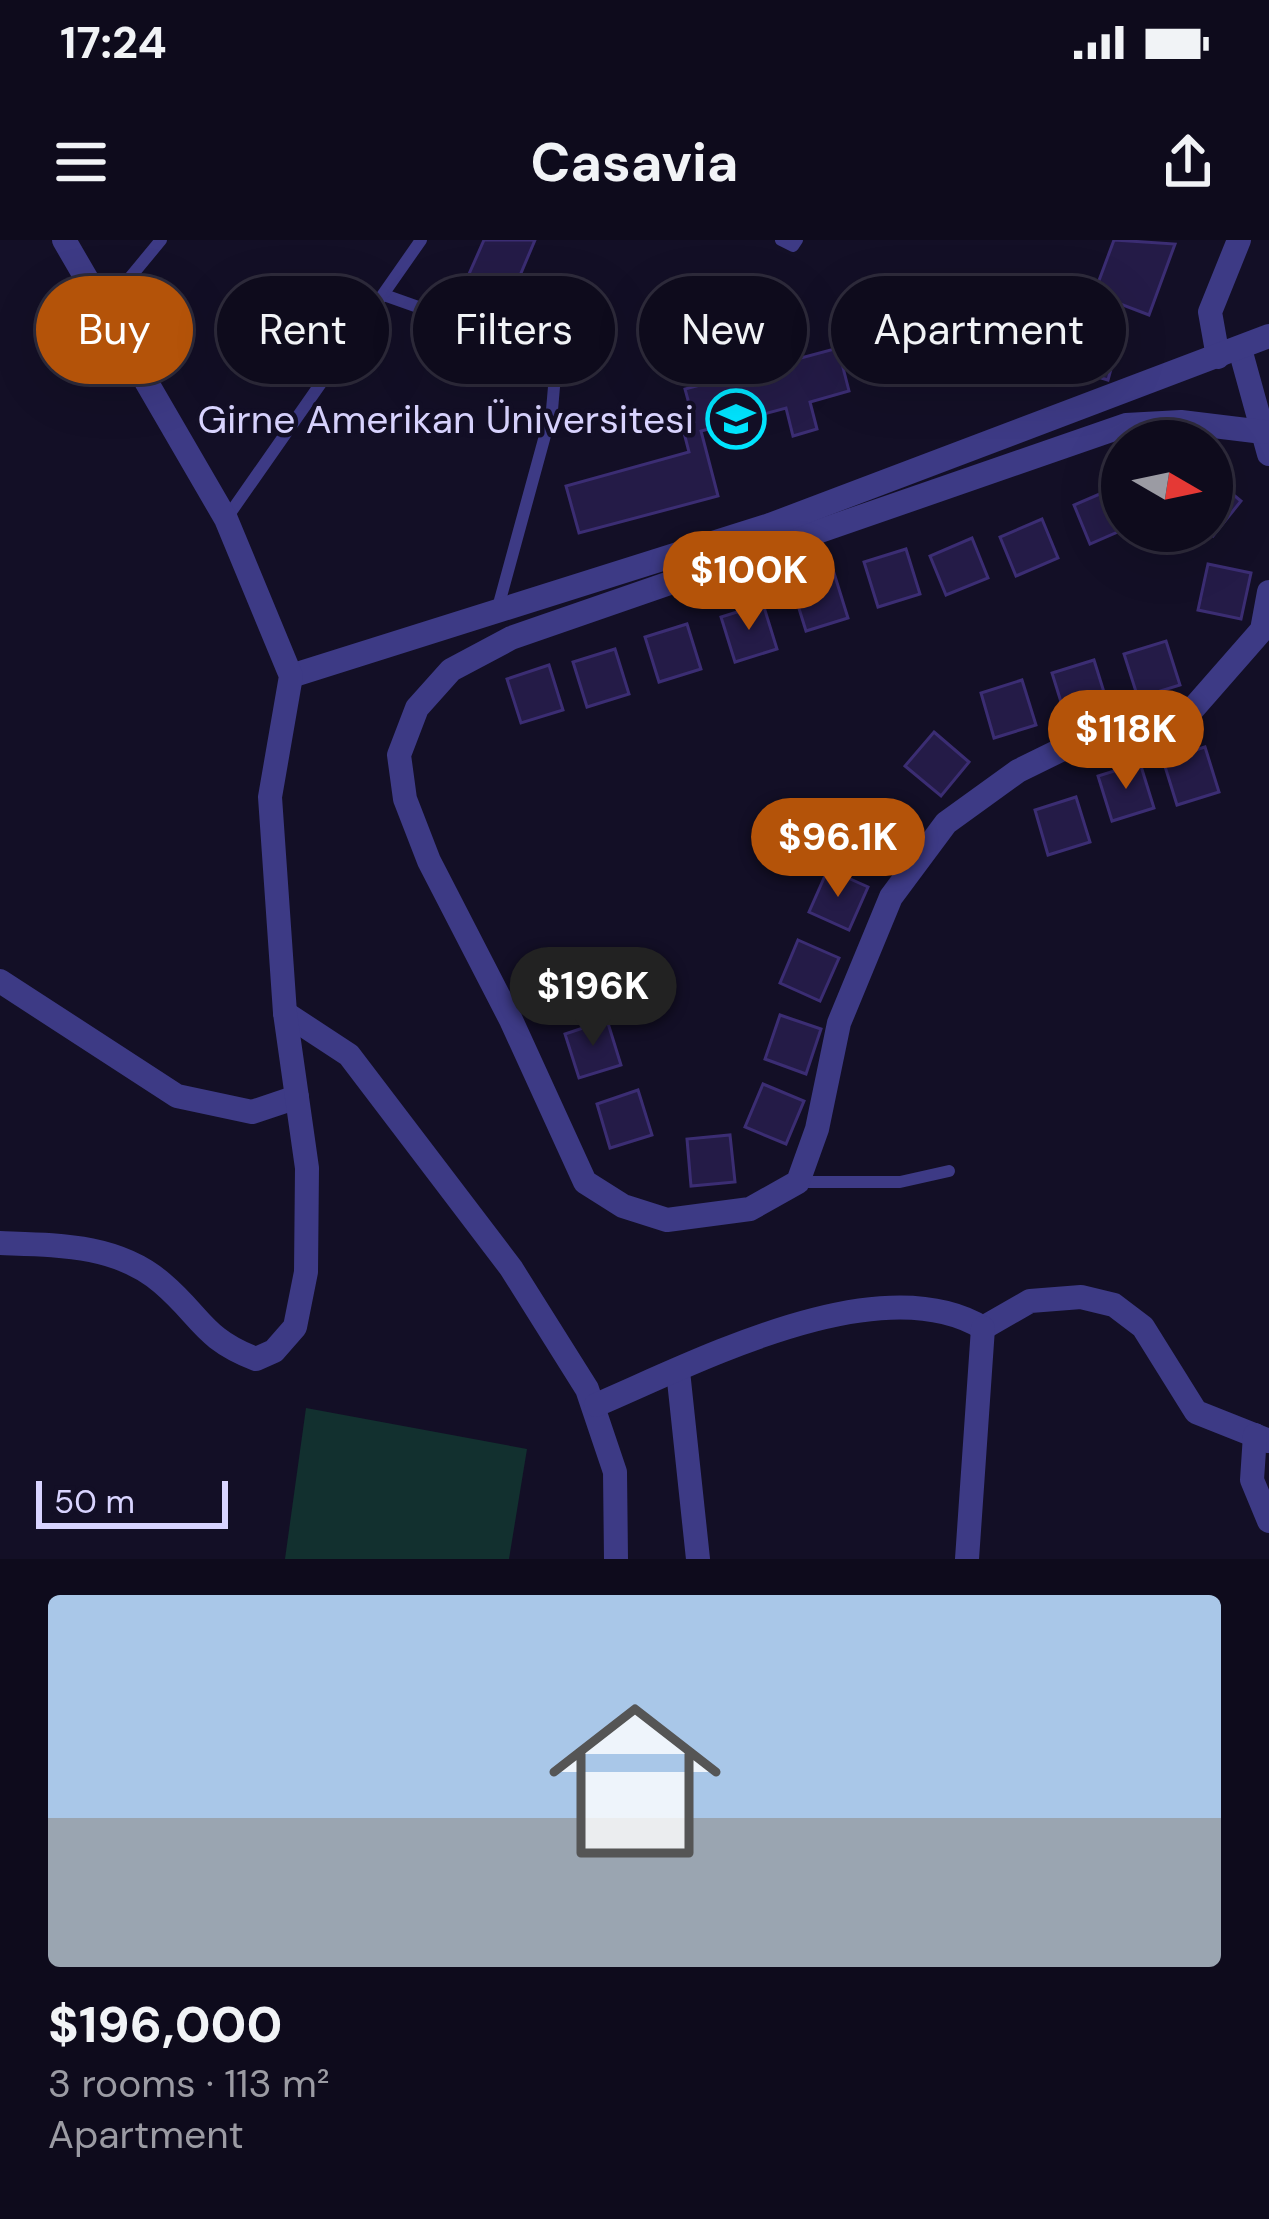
<!DOCTYPE html>
<html lang="en">
<head>
<meta charset="utf-8">
<style>
	:root { --surface:#0e0b1c; --page:#171425; --text:#f1f3f6; --muted:#9b9ba3; --line:#2e2b3b; --accent:#b45309 }
	body { margin:0; font-family:"DM Sans",sans-serif; background:var(--page); color:var(--text); height:100vh; display:flex; flex-direction:column; font-size:45px; white-space:nowrap }
	* { box-sizing:border-box; margin:0 }
	p { font-size:39px; color:var(--muted) }
	.icon { flex:none; width:66px; height:66px; fill:none; stroke:currentColor; stroke-width:2; stroke-linecap:round; stroke-linejoin:round }
	.map { position:relative; height:1319px; overflow:hidden }
	.panel { display:flex; flex-direction:column; background:var(--surface); flex:1 }
	.panel>* { flex:none }
	.top-card { position:absolute; left:36px; top:36px; width:1197px; height:108px; display:flex; gap:24px }
	.needle { width:78px; rotate:99deg }
	.controls { position:absolute; left:1101px; top:180px; display:grid; gap:24px }
	.controls a { display:grid; place-items:center; width:132px; height:132px; border-radius:50%; background:var(--surface); box-shadow:0 12px 48px #0002,0 0 0 3px var(--line); font-size:60px }
	.scale { position:absolute; left:36px; bottom:30px; width:192px; box-sizing:border-box; padding-left:12px; border:6px solid #d9d4ff; border-top:0; font-size:33px; line-height:42px; white-space:nowrap; color:#d9d4ff; -webkit-text-stroke:9px #130f26; paint-order:stroke }
	.price { position:absolute; translate:-50% -102px; padding:0 27px; border-radius:42px; background:var(--accent); color:#fff; font-size:39px; line-height:78px; filter:drop-shadow(0 3px 6px #0008) }
	.price::after { content:''; position:absolute; left:50%; top:72px; width:36px; height:27px; margin-left:-18px; background:inherit; clip-path:polygon(0 0,100% 0,50% 100%) }
	.price.on { background:#222; color:#fff }
	ul { padding:0; list-style:none }
	li { display:grid; align-content:center; gap:24px; height:636px; padding:0 48px }
	li+li { border-top:3px solid var(--line) }
	li span { display:grid; place-items:center; height:372px; border-radius:12px; color:#555 }
	li>.icon { margin-inline-start:auto }
	span .icon { width:216px; height:216px; fill:#fffc; stroke-width:1 }
	li b { font-size:51px }
	.pill { padding:0 42px; border-radius:54px; background:var(--surface); box-shadow:0 12px 48px #0002,0 0 0 3px var(--line); font-size:42px; line-height:108px }
	.pill.on { background:var(--accent); color:#fff }
	.status { display:flex; justify-content:space-between; align-items:center; height:84px; padding:0 60px; background:var(--surface); direction:ltr }
	.status svg { height:33px; fill:currentColor }
	header { display:flex; justify-content:space-between; align-items:center; height:156px; padding:0 48px; background:var(--surface); font-size:54px; font-weight:700 }
	.map>svg:first-child { display:block }
</style>
</head>
<body>
<div class="status"><b>17:24</b><svg viewBox="0 0 49 12"><path d="M0 12V9h3v3zM5 12V6h3v6zM10 12V3h3v9zM15 12V0h3v12zM26 1h20v11H26zM47 4h2v5h-2z"/></svg></div>
<header><svg class="icon" aria-label="menu" viewBox="0 0 24 24"><path d="M4 6h16M4 12h16M4 18h16"/></svg>Casavia<svg class="icon" aria-label="share" viewBox="0 0 24 24"><path d="M12 15V3M7 8l5-5 5 5M5 13v7h14v-7"/></svg></header>
<div class="map">
<svg width="1269" height="1319" viewBox="0 0 1269 1319">
	<rect width="100%" height="100%" fill="#130f26"/>
	<!-- green -->
	<path fill="#12302f" d="M306,1168L527,1209L509,1319H285Z"/>
	<!-- building -->
	<g fill="#241b47" stroke="#3b2d73" stroke-width="3">
		<path d="M484,0H535L502,78L458,59Z"/>
		<path d="M1114,0L1175,4L1149,75L1094,54Z"/>
		<path d="M1081,80L1121,92L1108,140L1068,128Z"/>
		<path d="M838,108L849,151L810,162L817,189L793,196L786,168L701,191L718,256L579,293L566,246L689,212L682,185L694,182L685,149Z"/>
		<path d="M1212,237L1241,261L1213,296L1206,291H1212Z"/>
		<path d="M1116,247L1122,290L1090,304L1074,265Z"/>
		<path d="M1042,279L1058,318L1016,336L1000,297Z"/>
		<path d="M972,298L988,338L946,355L930,316Z"/>
		<path d="M906,309L920,354L878,367L864,322Z"/>
		<path d="M1208,324L1251,333L1241,379L1198,370Z"/>
		<path d="M834,333L848,378L806,391L792,346Z"/>
		<path d="M763,364L777,409L735,422L721,377Z"/>
		<path d="M687,384L701,429L659,442L645,397Z"/>
		<path d="M1166,401L1180,445L1138,458L1124,414Z"/>
		<path d="M615,409L629,454L587,467L573,422Z"/>
		<path d="M1094,420L1108,465L1066,478L1052,433Z"/>
		<path d="M549,425L563,470L521,483L507,439Z"/>
		<path d="M1022,440L1036,485L994,498L981,453Z"/>
		<path d="M934,492L969,522L941,556L905,526Z"/>
		<path d="M1205,507L1219,552L1177,565L1163,520Z"/>
		<path d="M1140,523L1154,568L1112,581L1098,536Z"/>
		<path d="M1076,557L1090,602L1048,615L1035,570Z"/>
		<path d="M828,629L868,647L849,690L809,672Z"/>
		<path d="M798,700L839,718L820,761L780,743Z"/>
		<path d="M780,775L821,789L806,834L765,819Z"/>
		<path d="M607,780L621,825L579,838L565,794Z"/>
		<path d="M763,844L804,861L786,904L745,887Z"/>
		<path d="M638,850L652,895L610,908L597,864Z"/>
		<path d="M730,895L735,942L691,946L687,899Z"/>
	</g>
	<g fill="none" stroke-linecap="round" stroke-linejoin="round">
		<!-- service -->
		<g stroke="#3d3a85" stroke-width="12">
			<path d="M781,0L793,6L797,0"/>
			<path d="M387,56L542,111L555,135L552,170L497,371"/>
			<path d="M104,69L161,0"/>
			<path d="M226,279L421,0"/>
			<path d="M799,942H900L949,931"/>
		</g>
		<!-- minor -->
		<g stroke="#3d3a85" stroke-width="24">
			<path d="M1240,109L1269,214"/>
			<path d="M1218,117L1210,72L1239,0"/>
			<path d="M1263,192L1181,182L1126,185L511,398L451,430L417,468L399,515L405,559L429,621L511,780L585,942L623,966L667,980L750,969L798,942L817,889L839,783L891,657L946,583L1018,531L1077,502L1191,471L1262,390L1269,352"/>
			<path d="M291,436L770,285L1269,96"/>
			<path d="M0,741L177,856L252,872L297,857"/>
			<path d="M285,773L349,815L511,1028L587,1149L615,1232L616,1319"/>
			<path d="M0,1003C56,1005 117,1004 162,1043C202,1077 202,1098 256,1119L274,1111L295,1087L306,1032L307,928L285,773L270,557L291,436L226,279L64,0"/>
			<path d="M983,1088L1030,1061L1081,1057L1114,1065L1143,1087L1196,1172L1269,1201"/>
			<path d="M678,1131L698,1319"/>
			<path d="M596,1165C695,1123 880,1025 983,1088"/>
			<path d="M1255,1195L1252,1240L1269,1281"/>
			<path d="M967,1319L983,1088"/>
		</g>
	</g>
	<!-- icons -->
	<defs>
		<symbol id="university-ring" viewBox="-11 -11 22 22"><circle r="9.5" fill="#130f26" stroke="#00e5ff" stroke-width="1.5"/><path d="M0-5L7-2L0 1L-7-2ZM-4 1L0 2.5L4 1V4Q0 6-4 4Z" fill="#00e5ff"/></symbol>
	</defs>
	<g fill-rule="evenodd">
		<use href="#university-ring" x="703" y="146" width="66" height="66"/>
	</g>
	<g text-anchor="middle" dominant-baseline="central" stroke-width="9" stroke-linejoin="round" paint-order="stroke">
		<!-- poi labels -->
		<g font-size="39" fill="#d9d4ff" stroke="#130f26" text-anchor="end">
			<text x="694" y="179">Girne Amerikan Üniversitesi</text>
		</g>
	</g>
</svg>
<div class="controls">
<a><svg class="needle" viewBox="-14 -14 28 28"><path d="M0-13l5 13h-10z" fill="#e53935"/><path d="M0 13l5-13h-10z" fill="#9b9ba3"/></svg></a>
</div>
<div class="scale">50 m</div>
<b class="price" style="left:749px;top:393px">$100K</b>
<b class="price" style="left:1126px;top:552px">$118K</b>
<b class="price" style="left:838px;top:660px">$96.1K</b>
<b class="price on" style="left:593px;top:809px">$196K</b>
<div class="top-card">
<a class="pill on">Buy</a>
<a class="pill">Rent</a>
<a class="pill">Filters</a>
<a class="pill">New</a>
<a class="pill">Apartment</a>
</div>
</div>
<section class="panel">
<ul>
<li><span style="background:linear-gradient(#a9c7e8 60%,#9aa5b1 0)"><svg class="icon" aria-label="home" viewBox="0 0 24 24"><path d="M3 11l9-7 9 7M6 9v11h12V9"/></svg></span><div><b>$196,000</b><p>3 rooms · 113 m²</p><p>Apartment</p></div></li>
</ul>
</section>
</body>
</html>
